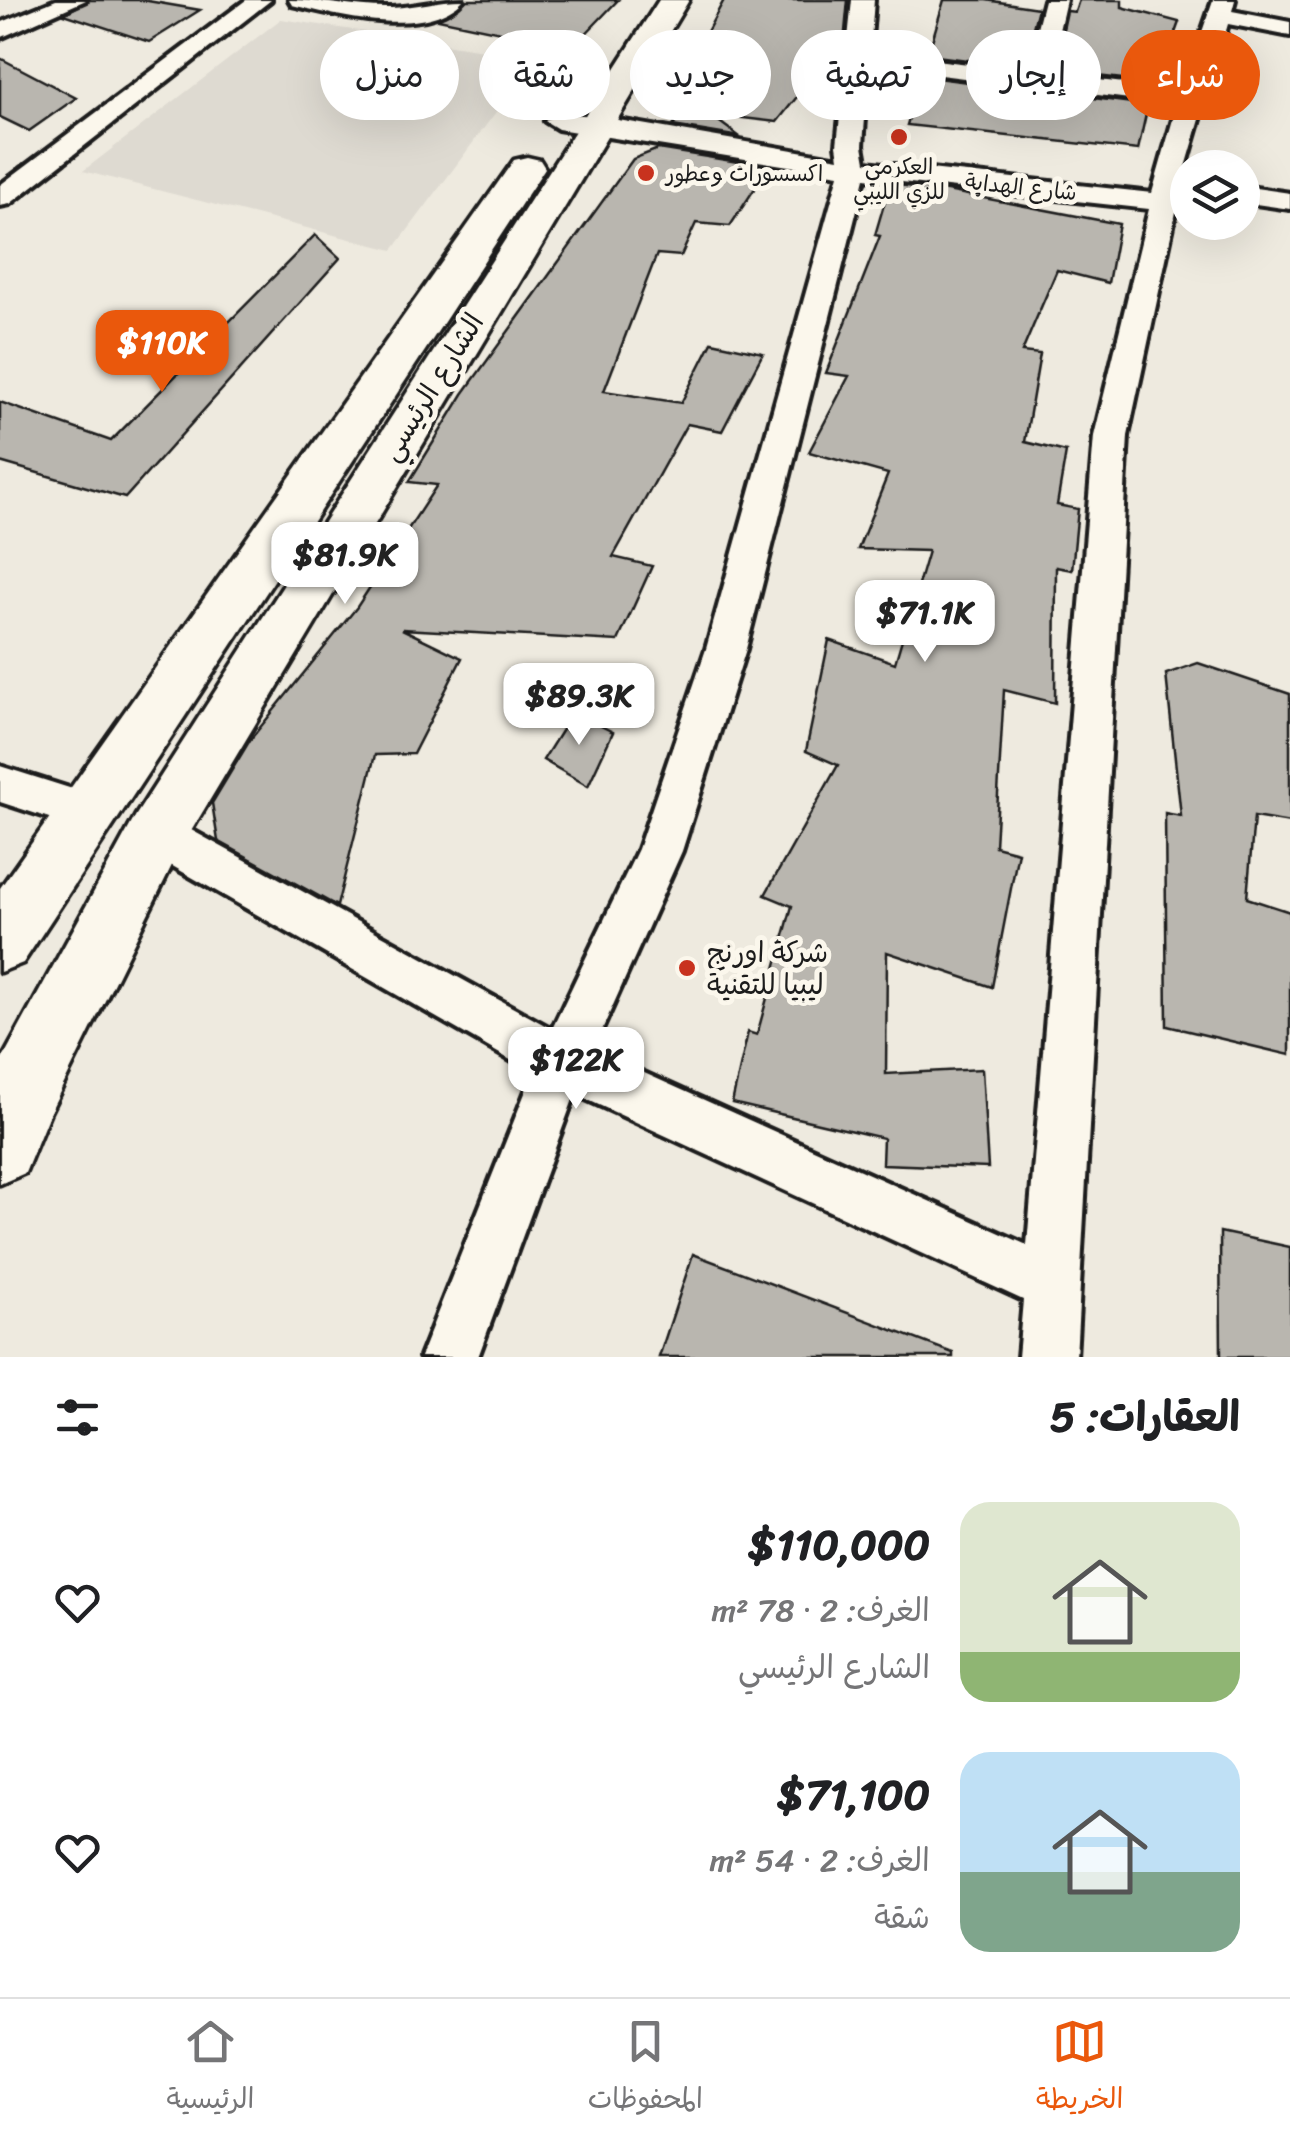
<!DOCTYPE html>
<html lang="ar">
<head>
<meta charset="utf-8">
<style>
	:root { --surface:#fff; --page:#f6f6f6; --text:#202124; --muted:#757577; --line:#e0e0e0; --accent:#ea580c }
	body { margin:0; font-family:Sriracha,"Playpen Sans Arabic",sans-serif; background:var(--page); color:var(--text); direction:rtl; height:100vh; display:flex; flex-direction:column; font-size:38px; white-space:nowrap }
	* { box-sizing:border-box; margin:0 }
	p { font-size:32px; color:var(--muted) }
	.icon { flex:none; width:55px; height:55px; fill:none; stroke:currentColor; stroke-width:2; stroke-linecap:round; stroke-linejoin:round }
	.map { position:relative; height:1357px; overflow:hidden; direction:ltr }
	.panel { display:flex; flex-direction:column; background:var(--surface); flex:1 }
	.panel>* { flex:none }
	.banner { position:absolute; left:30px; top:30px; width:1230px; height:90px; direction:rtl; display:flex; gap:20px }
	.controls { position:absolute; left:1170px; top:150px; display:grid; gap:20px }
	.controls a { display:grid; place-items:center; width:90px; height:90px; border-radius:50%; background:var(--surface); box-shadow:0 10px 40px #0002; font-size:50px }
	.price { position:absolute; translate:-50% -85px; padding:0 22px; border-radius:20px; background:#fff; color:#222; font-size:32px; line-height:65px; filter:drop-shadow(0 2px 5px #0008) }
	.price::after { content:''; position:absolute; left:50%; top:60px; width:30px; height:22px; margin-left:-15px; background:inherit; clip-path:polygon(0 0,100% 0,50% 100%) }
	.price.active { background:var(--accent); color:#fff }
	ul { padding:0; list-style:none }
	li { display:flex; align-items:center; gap:30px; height:250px; padding:0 50px }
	li span { display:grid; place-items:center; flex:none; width:280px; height:200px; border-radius:30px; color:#555 }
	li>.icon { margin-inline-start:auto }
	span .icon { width:120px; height:120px; fill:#fffc; stroke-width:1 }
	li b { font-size:42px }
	h2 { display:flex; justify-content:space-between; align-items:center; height:120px; padding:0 50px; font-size:42px }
	.pill { padding:0 35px; border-radius:45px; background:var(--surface); box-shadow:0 10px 40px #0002; font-size:35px; line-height:90px }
	.pill.active { background:var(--accent); color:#fff }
	.tab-bar { display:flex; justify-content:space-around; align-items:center; height:140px; border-top:2px solid var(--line); background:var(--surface); font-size:28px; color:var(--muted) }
	.tab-bar a { display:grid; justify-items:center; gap:5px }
	.tab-bar .active { color:var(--accent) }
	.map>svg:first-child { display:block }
</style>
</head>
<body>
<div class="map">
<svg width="1290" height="1357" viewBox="0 0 1290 1357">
	<rect width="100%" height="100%" fill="#eeeadf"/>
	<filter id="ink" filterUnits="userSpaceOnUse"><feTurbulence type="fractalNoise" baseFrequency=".01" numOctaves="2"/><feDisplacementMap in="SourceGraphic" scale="20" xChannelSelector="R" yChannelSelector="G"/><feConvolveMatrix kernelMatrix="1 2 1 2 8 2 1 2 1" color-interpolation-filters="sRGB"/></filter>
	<g filter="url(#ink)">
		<!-- built -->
		<path fill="#dedad1" d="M281,19L536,58L393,250L83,171Z"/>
		<!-- building -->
		<g fill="#b9b6af" stroke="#1c1c1c" stroke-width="2.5">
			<path d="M89,0H142L200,10L149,42L64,14Z"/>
			<path d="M467,0H618L573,47L438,19Z"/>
			<path d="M724,0H848L843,53L819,89L804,88L777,122L709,114L740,137L673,126L727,46L701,43Z"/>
			<path d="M944,0H986L1038,8L1023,67L928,55Z"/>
			<path d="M1079,0H1122V7L1179,22L1157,83L1054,71L1067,11L1075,12Z"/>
			<path d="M0,58L76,98L29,131L0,117Z"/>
			<path d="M921,76L1148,105L1138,150L907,125Z"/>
			<path d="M658,149L769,167L730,226L696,223L681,256L657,254L604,391L681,403L712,342L763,353L722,431L687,424L613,557L652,566L618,641L402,629L462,658L413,754L375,755L337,906L218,841L212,803L250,740L357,607L437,485L409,482L463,394L633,159Z"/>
			<path d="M890,184L947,191L1119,224L1108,283L1057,270L1022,352L1040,354L1025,442L1066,452L1057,505L1078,509L1072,570L1056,567L1055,703L1004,690L995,846L1018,852L992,987L887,952L886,1074L982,1069L988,1168L882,1164L883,1138L732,1103L748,1032L757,1035L792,906L765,895L838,765L806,751L829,640L895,663L928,551L858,549L888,474L809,452L849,376L826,373L880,236L875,235Z"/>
			<path d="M315,235L340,258L125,498L0,462V402L111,441Z"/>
			<path d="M1198,663L1290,694V823L1254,817L1247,898L1290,912V1055L1167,1026L1165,813L1181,816L1166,674Z"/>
			<path d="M573,712L613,732L588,786L543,760Z"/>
			<path d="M1220,1232L1290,1247V1357H1221Z"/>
			<path d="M693,1254L953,1353V1357H659Z"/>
		</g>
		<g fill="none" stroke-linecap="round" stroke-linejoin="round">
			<defs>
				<g id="street">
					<path d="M56,0H86L0,38V23Z"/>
					<path d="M246,0H271L10,204L0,206V185Z"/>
					<path d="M289,0C324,0 358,9 392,8C417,7 438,0 463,0C425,39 338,16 292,5Z"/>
					<path d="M852,0H874L870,52L1026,71L1044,0H1066L1049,74L1182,90L1213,0H1235L1232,11L1290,22V36L1228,24L1181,184L1179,196L1188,197V213L1176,212L1128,436L1076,1357H1018L1023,1300L575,1094L478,1357H420L533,1073L141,848L135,834L141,820L157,815L173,820L552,1029L638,849L706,649L839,174L558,129L545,121L558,113L595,116L839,158L837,145ZM869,66L1177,105L1152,193L866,162L863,145ZM865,178L1149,209L1094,436L1027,1245L593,1050L682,851L746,649Z"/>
					<path d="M1242,186L1290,193V209L1242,202Z"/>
					<path d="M0,766L104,799L111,812L104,825L89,831L0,802Z"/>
				</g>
				<g id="secondary">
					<path d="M659,0H689L178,853L49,1114L25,1173L0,1184V1063L136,815Z"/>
					<path d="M527,157L540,160L545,168L23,963L0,972V888L514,160Z"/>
				</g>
			</defs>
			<!-- street casing -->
			<use href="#street" stroke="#1c1c1c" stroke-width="8"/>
			<!-- secondary casing -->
			<use href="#secondary" stroke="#1c1c1c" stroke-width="7"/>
			<!-- street -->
			<use href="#street" fill="#fbf7ec" fill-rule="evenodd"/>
			<!-- secondary -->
			<use href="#secondary" fill="#fbf7ec" fill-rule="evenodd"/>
		</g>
	</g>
	<!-- markers -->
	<g fill="#c8321e" stroke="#fbf7ec" stroke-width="4">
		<circle cx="899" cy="137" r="10"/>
		<circle cx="646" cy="173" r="10"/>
		<circle cx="687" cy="968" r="10"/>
	</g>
	<g text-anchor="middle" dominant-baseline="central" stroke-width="10" stroke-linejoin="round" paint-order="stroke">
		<!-- far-poi labels -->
		<g font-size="22" fill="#1c1c1c" stroke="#fbf7ec">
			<text x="899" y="166">العكرمي<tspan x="899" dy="25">للزي الليبي</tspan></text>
			<text x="666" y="173" text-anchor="start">اكسسورات وعطور</text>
		</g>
		<!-- far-street labels -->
		<g font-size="22" fill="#1c1c1c" stroke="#fbf7ec">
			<text transform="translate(1021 187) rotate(6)">شارع الهداية</text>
		</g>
		<!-- street labels -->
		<g font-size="28" fill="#1c1c1c" stroke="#fbf7ec">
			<text transform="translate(432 387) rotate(-58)">الشارع الرئيسي</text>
		</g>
		<!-- poi labels -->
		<g font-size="28" fill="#1c1c1c" stroke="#fbf7ec" text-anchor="start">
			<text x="707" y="952">شركة اورنج<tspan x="707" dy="32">ليبيا للتقنية</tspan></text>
		</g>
	</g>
</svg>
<div class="controls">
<a><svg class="icon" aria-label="layers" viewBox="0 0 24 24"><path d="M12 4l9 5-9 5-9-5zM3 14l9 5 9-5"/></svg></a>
</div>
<b class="price active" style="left:162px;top:395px">$110K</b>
<b class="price" style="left:345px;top:607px">$81.9K</b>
<b class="price" style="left:925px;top:665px">$71.1K</b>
<b class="price" style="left:579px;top:748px">$89.3K</b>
<b class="price" style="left:576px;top:1112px">$122K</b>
<div class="banner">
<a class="pill active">شراء</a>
<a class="pill">إيجار</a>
<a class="pill">تصفية</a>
<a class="pill">جديد</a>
<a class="pill">شقة</a>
<a class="pill">منزل</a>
</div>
</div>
<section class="panel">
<h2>العقارات: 5<svg class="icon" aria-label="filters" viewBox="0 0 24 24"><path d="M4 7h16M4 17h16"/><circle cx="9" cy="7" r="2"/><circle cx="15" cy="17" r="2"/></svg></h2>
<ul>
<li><span style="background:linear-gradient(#dfe7d0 75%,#8fb573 0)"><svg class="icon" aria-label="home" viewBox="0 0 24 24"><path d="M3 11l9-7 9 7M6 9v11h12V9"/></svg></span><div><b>$110,000</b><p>الغرف: 2 · 78 m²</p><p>الشارع الرئيسي</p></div><svg class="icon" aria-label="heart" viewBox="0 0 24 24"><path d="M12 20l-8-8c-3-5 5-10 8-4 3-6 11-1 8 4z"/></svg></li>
<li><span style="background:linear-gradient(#bfe0f5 60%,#7fa58c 0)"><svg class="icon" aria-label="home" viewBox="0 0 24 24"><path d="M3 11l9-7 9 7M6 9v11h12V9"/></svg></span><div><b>$71,100</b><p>الغرف: 2 · 54 m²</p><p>شقة</p></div><svg class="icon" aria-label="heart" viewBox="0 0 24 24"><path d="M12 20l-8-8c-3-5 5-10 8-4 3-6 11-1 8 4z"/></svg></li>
</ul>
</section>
<nav class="tab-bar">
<a class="active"><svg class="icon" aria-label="map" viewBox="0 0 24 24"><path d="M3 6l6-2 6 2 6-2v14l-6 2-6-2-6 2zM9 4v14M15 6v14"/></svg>الخريطة</a>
<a><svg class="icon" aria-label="saved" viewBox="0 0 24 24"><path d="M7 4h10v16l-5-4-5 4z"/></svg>المحفوظات</a>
<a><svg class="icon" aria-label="home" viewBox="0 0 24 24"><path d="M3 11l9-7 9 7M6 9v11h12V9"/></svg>الرئيسية</a>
</nav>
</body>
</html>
